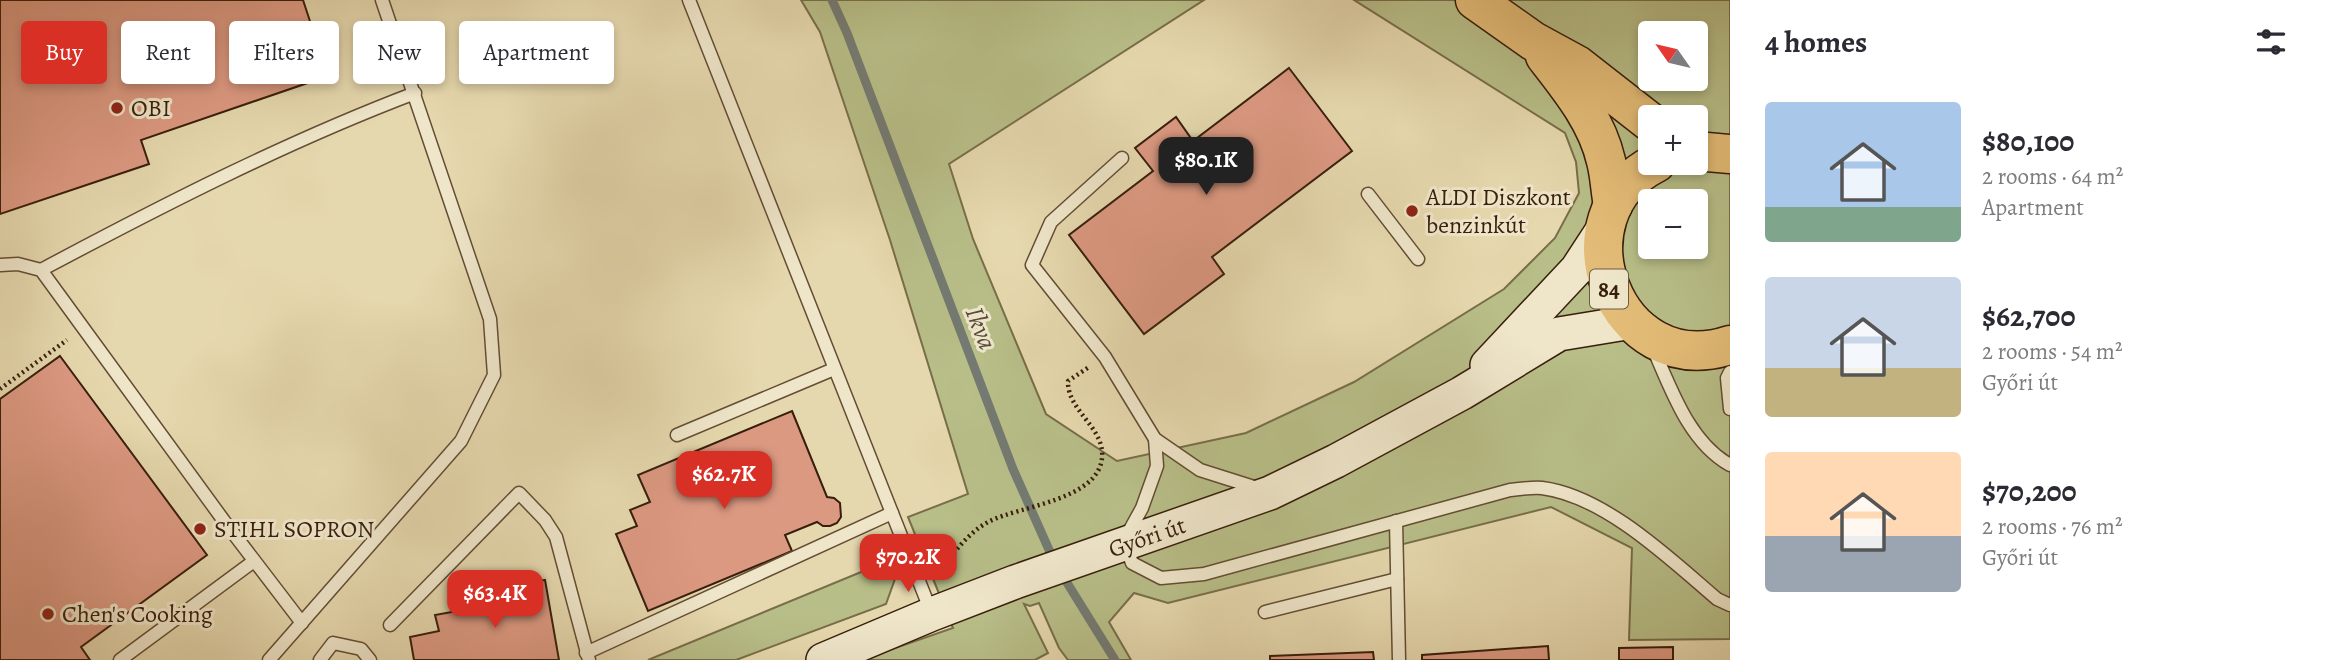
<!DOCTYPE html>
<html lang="en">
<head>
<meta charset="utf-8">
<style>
	:root { --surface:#fff; --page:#f7f7f7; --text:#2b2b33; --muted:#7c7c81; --accent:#d93025 }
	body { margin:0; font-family:Alegreya,serif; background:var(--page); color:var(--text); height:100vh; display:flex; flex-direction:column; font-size:26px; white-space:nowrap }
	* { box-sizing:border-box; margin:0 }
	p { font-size:23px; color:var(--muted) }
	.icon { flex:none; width:38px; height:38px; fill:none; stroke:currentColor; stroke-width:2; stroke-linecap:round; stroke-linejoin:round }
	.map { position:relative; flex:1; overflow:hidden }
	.details { display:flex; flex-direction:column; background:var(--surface); width:595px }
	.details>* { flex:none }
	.guide { position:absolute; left:21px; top:21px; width:665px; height:63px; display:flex; gap:14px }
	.needle { width:46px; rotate:304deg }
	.buttons { position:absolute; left:1638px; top:21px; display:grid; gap:14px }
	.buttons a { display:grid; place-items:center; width:70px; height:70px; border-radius:7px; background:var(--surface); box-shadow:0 4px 10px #0003; font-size:35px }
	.price { position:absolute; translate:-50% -60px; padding:0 16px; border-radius:14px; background:var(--accent); color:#fff; font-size:23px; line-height:46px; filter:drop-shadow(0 2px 4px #0008) }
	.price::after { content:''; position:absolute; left:50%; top:42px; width:21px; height:16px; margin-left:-10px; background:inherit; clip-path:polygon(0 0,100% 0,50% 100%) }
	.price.on { background:#222; color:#fff }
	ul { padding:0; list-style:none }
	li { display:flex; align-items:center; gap:21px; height:175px; padding:0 35px }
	li span { display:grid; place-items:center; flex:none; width:196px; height:140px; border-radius:7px; color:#555 }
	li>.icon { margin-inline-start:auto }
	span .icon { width:84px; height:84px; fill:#fffc; stroke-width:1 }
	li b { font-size:30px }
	h2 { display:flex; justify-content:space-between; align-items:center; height:84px; padding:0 35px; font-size:30px }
	.tag { padding:0 24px; border-radius:7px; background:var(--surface); box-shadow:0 4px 10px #0003; font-size:24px; line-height:63px }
	.tag.on { background:var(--accent); color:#fff }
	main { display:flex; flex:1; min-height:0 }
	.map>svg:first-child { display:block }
</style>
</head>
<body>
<main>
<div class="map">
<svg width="1730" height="660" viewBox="0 0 1730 660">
	<rect width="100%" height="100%" fill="#e6d8ae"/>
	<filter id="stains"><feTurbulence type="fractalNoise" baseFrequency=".00286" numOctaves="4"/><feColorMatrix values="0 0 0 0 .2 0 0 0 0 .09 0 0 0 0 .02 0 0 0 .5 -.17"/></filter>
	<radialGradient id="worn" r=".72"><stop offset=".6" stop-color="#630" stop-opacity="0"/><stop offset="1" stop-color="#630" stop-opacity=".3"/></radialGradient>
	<!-- green -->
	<g fill="#b8be88" stroke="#786e4a" stroke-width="2" fill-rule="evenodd">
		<path d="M801,0H1204L949,164L973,239L1046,414L1117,461L1246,433L1354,382L1504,289L1555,238L1579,193L1576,162L1565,133L1354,0H1730V639L1629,640L1632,548L1551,507L1168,603L1134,593L1109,622L1131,660H1068L1059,648L1039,603L1030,606L1024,604L1048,653L1035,660H861L953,628L908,517L968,494L890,240L820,32ZM1650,33H1696V79H1650ZM1650,117H1696V163H1650ZM1650,201H1696V247H1650Z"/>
		<path d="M895,558L896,576L886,604L736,660H648Z"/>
	</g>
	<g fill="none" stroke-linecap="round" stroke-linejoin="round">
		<!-- stream -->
		<g stroke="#747a72" stroke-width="9">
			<path d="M832,0L847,33L1013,469L1054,561"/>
			<path d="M1061,573L1115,660"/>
		</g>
	</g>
	<!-- building -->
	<g fill="#dc9982" stroke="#381f0c" stroke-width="2">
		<path d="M0,0H303L328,76L141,140L149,164L0,214Z"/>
		<path d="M1289,68L1352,151L1212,257L1224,274L1144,334L1069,235L1153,171L1135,148L1176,117L1193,141Z"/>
		<path d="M60,356L207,555L81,647L90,660H0V399Z"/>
		<path d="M792,411L827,497L834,498L840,503L841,517L837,523L830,526H823L817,522L785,535L792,551L648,611L616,534L637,526L630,510L650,502L638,475Z"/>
		<path d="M545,580L559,660H414L410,637L439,631L435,615L507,602L504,588Z"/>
		<path d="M1548,646L1549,660H1422V655Z"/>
		<path d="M1673,647V660H1619V648Z"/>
		<path d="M1373,652L1374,660H1270V656Z"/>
	</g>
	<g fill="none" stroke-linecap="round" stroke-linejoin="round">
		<defs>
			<g id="lane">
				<path d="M1122,158L1051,222L1032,265L1105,357L1155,439L1200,470L1260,489"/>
				<path d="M1368,194L1418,259"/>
				<path d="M0,265L18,264L41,270L224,521L302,623"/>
				<path d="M41,270C163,205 286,142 415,93"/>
				<path d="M1653,348C1671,389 1689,442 1730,465"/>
				<path d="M1730,372L1727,378L1730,409"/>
				<path d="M677,435L834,369"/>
				<path d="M892,513L932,614"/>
				<path d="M1396,521L1399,660"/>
				<path d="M1126,537L1142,508L1157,466L1155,439"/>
				<path d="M1126,546L1132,563L1161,578L1204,574L1510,490C1520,489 1532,487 1542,488C1605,496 1670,559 1717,599L1730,605"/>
				<path d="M1265,612L1397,579"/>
				<path d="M390,625L519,493L545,520L556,537L589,660"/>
				<path d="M586,653L892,513L689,0"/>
				<path d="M120,660L254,561"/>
				<path d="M269,660L461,441L494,375L490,319L382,0"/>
				<path d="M320,660L333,643L361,649L370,660"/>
			</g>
			<g id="secondary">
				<path d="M1487,365L1577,269L1607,223"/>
				<path d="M823,660L932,614L1015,582L1270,493L1336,461L1462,393L1559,334L1632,322"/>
			</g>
			<g id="primary">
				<path d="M1475,0L1533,41L1577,65L1650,122"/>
				<path d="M1545,56C1570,88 1597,121 1606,161C1610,176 1610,191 1613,205"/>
				<path d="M1696,151L1730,154"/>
				<path d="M1656,163C1552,215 1615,383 1730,345"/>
			</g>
		</defs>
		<!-- lane casing -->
		<use href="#lane" stroke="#644d34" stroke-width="15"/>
		<!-- secondary casing -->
		<use href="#secondary" stroke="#381f0c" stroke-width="36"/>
		<!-- primary casing -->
		<use href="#primary" stroke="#381f0c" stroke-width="41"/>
		<!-- path -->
		<g stroke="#381f0c" stroke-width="4.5" stroke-dasharray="2 3.5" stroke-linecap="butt">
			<path d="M0,389L67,340"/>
			<path d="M937,575C952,555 967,533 990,521C1020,506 1098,500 1102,458C1105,427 1067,411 1068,381L1089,367"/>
		</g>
		<!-- lane -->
		<use href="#lane" stroke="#efe6ca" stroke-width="12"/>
		<!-- secondary -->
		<use href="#secondary" stroke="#efe6ca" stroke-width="33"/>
		<!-- primary -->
		<use href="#primary" stroke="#e3bc77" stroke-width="38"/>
	</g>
	<!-- markers -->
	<g fill="#8f2418" stroke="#efe6ca" stroke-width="2.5">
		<circle cx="117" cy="108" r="7"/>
		<circle cx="1412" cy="211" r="7"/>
		<circle cx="200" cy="529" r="7"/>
		<circle cx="48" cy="614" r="7"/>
	</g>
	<g text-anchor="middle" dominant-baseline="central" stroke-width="6" stroke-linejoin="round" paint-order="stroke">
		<!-- shield labels -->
		<rect fill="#efe6ca" stroke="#6f5b45" stroke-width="2" x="1590" y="269.5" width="38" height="39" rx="5"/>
		<g font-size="23" font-weight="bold" fill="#381f0c">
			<text x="1609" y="289">84</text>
		</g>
		<!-- poi labels -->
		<g font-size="24" fill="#381f0c" stroke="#efe6ca" text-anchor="start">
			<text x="131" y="108">OBI</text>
			<text x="1426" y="197">ALDI Diszkont<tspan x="1426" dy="28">benzinkút</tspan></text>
			<text x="214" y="529">STIHL SOPRON</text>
			<text x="62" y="614">Chen's Cooking</text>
		</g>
		<!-- street labels -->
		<g font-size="24" fill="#381f0c" stroke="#efe6ca">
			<text transform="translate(1147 537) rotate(-19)">Győri út</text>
		</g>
		<!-- water labels -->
		<g font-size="26" font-style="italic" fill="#564c3f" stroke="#efe6ca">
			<text transform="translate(981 328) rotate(69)">Ikva</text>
		</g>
	</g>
	<rect width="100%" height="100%" filter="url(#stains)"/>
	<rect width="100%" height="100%" fill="url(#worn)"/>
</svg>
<div class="buttons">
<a><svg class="needle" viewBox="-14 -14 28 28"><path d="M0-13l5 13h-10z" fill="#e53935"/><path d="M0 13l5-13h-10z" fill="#7c7c81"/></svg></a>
<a>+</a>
<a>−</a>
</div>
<b class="price on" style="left:1206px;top:197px">$80.1K</b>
<b class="price" style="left:724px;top:511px">$62.7K</b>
<b class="price" style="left:908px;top:594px">$70.2K</b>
<b class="price" style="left:495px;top:630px">$63.4K</b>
<div class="guide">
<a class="tag on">Buy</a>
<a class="tag">Rent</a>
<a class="tag">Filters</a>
<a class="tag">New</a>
<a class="tag">Apartment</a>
</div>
</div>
<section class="details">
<h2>4 homes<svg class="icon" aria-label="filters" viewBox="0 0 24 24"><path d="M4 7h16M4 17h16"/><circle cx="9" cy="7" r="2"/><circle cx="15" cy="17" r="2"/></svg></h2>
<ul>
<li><span style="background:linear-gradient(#a9c7e8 75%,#7fa58c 0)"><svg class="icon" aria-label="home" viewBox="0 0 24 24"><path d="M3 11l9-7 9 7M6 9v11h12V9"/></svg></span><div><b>$80,100</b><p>2 rooms · 64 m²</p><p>Apartment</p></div></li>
<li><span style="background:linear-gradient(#c9d6e8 65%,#c2b280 0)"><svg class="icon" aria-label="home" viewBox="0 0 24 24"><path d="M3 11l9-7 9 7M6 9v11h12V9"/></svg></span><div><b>$62,700</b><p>2 rooms · 54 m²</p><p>Győri út</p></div></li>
<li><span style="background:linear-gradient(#ffd9b3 60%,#9aa5b1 0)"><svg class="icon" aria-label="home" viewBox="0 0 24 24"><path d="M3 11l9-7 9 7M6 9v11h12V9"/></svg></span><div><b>$70,200</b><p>2 rooms · 76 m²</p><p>Győri út</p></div></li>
</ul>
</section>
</main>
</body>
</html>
